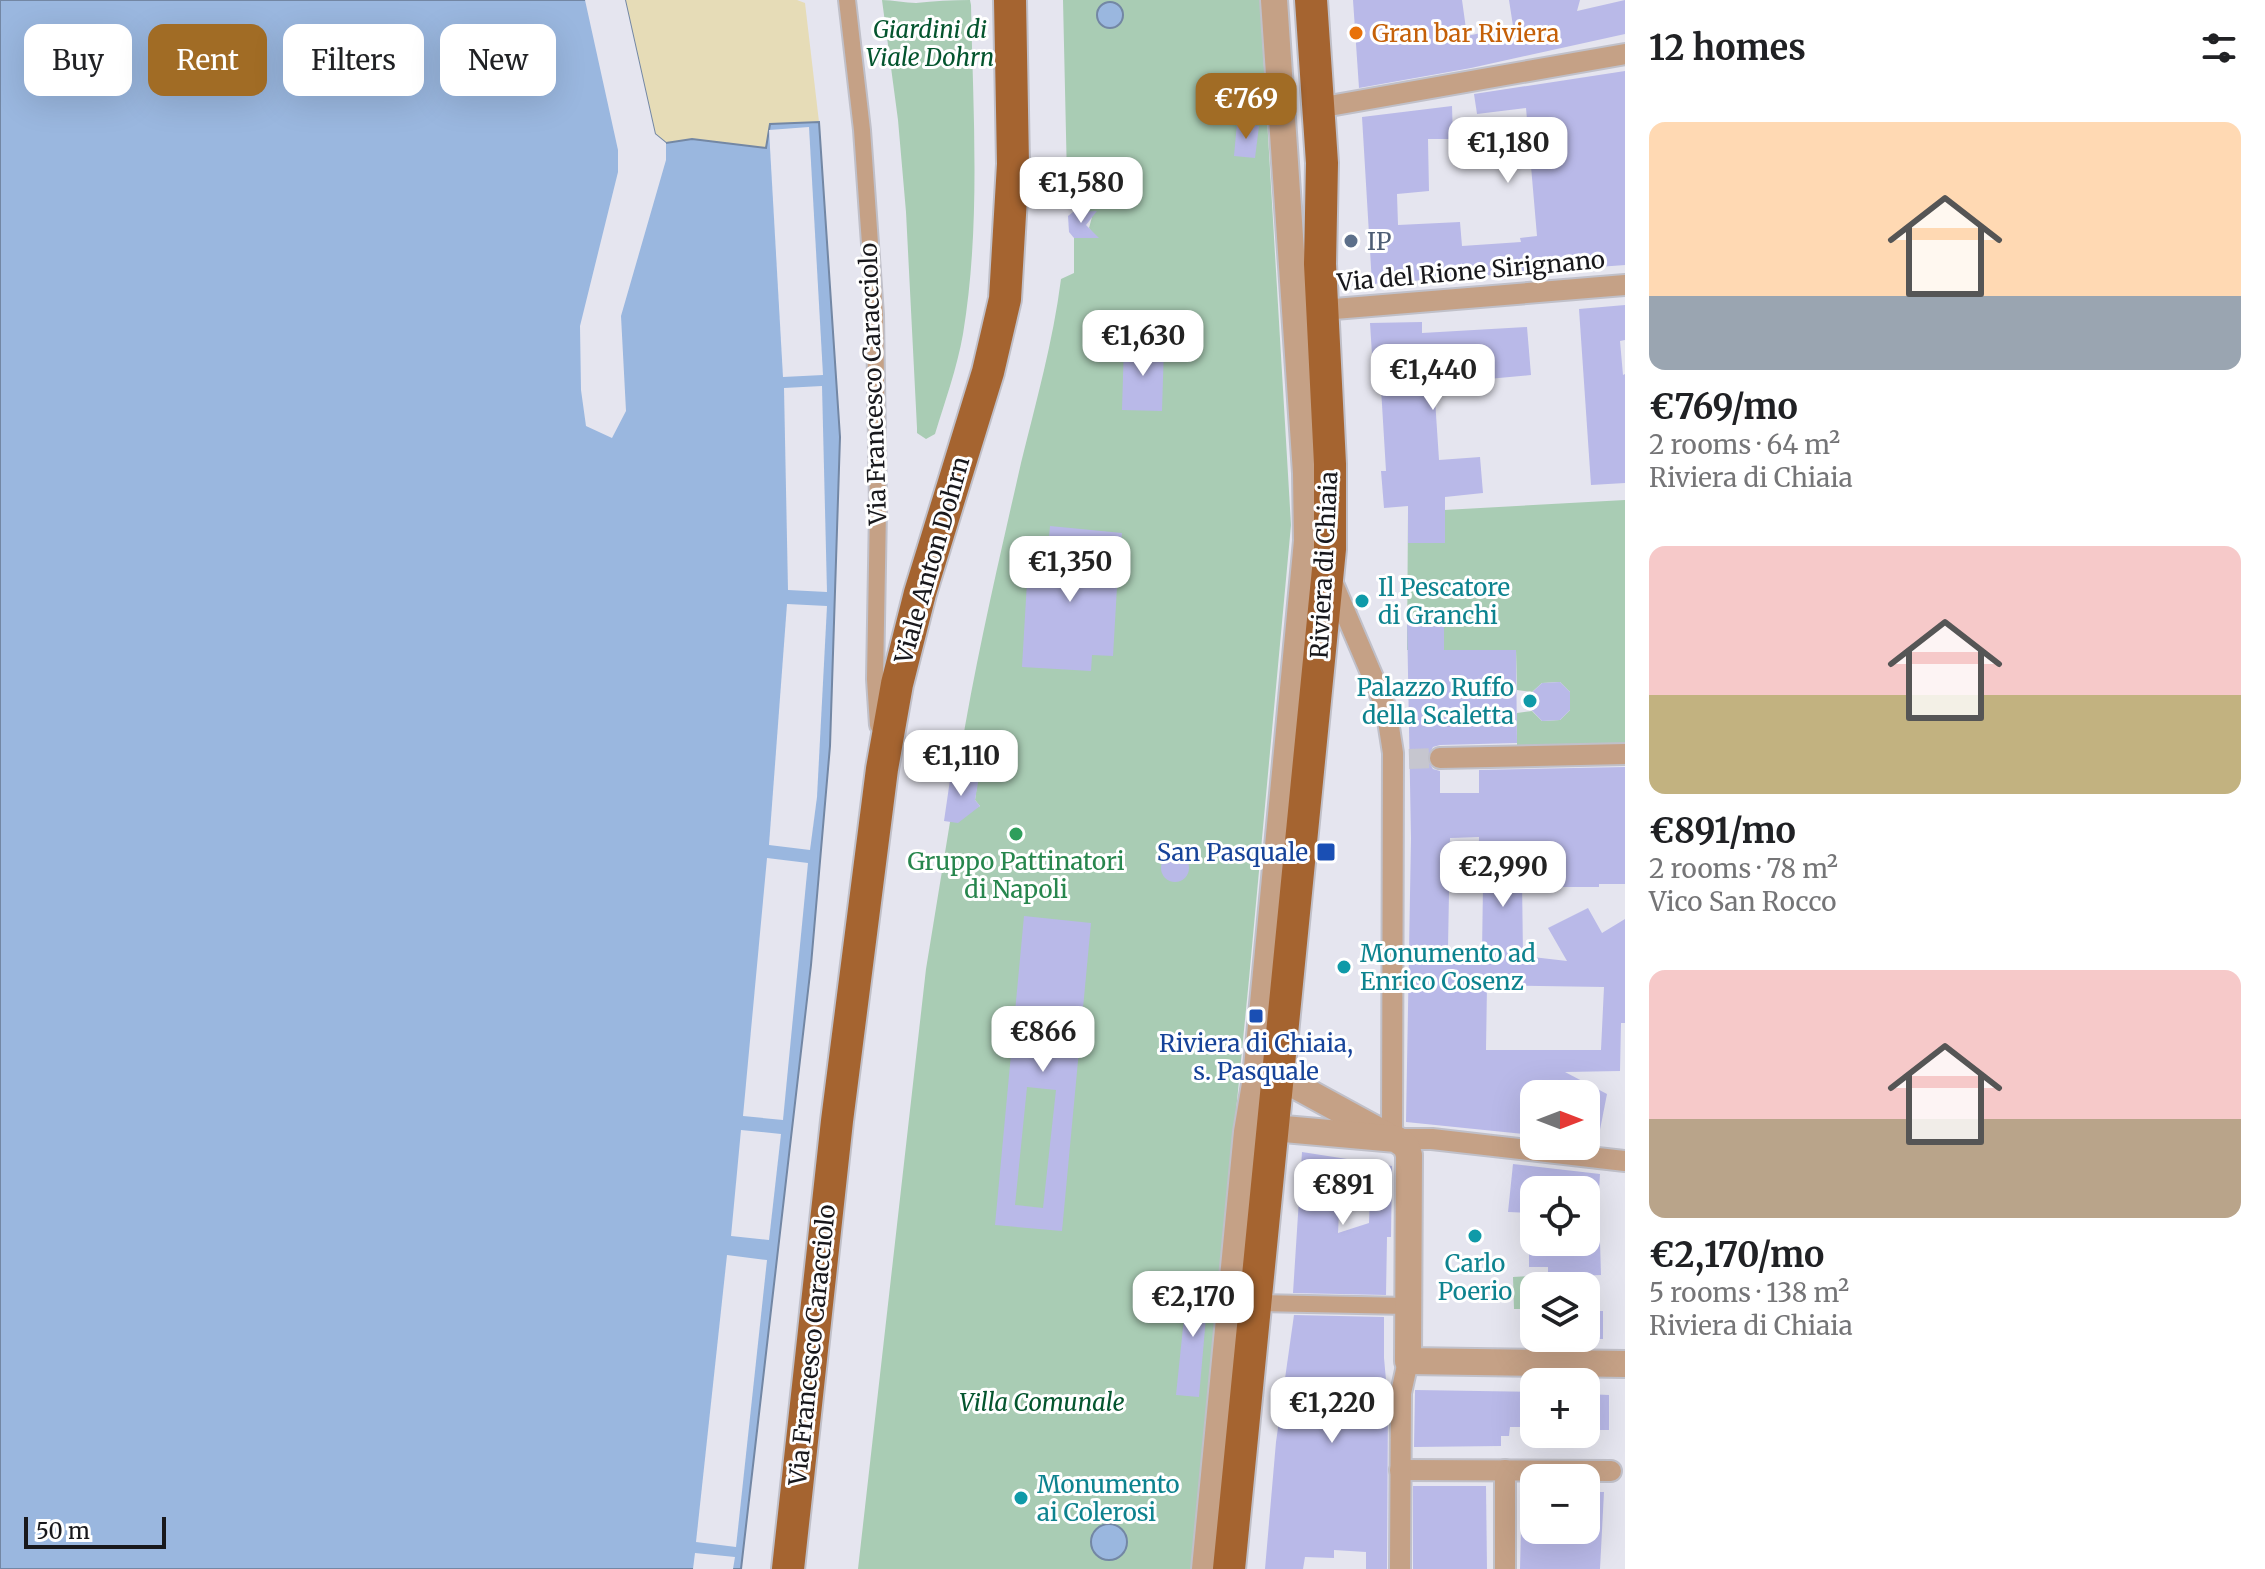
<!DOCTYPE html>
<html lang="en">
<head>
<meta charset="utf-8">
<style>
	:root { --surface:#fff; --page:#f6f6f6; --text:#202124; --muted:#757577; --accent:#a16c25 }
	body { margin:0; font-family:Merriweather,serif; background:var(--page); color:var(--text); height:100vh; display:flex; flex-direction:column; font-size:30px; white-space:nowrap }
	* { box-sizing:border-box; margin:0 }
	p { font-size:26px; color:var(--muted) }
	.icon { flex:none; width:44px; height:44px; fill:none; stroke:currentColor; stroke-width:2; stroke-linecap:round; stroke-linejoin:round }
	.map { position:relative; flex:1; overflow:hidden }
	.side { display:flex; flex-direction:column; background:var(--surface); width:640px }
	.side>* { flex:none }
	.banner { position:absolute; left:24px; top:24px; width:760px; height:72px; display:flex; gap:16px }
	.needle { width:52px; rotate:90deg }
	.buttons { position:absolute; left:1520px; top:1080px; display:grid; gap:16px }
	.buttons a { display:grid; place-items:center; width:80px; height:80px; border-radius:16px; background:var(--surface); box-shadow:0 8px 32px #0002; font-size:40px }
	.scale { position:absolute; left:24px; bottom:20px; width:142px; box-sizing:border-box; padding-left:8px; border:4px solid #18181c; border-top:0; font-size:22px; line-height:28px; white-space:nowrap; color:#18181c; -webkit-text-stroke:6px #fff; paint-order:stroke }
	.price { position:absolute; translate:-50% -68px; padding:0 18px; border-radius:16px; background:#fff; color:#222; font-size:26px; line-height:52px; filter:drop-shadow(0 2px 4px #0008) }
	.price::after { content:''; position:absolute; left:50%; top:48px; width:24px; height:18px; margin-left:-12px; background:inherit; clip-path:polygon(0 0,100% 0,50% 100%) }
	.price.current { background:var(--accent); color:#fff }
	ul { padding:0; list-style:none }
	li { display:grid; align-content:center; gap:16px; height:424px; padding:0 24px }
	li span { display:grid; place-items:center; height:248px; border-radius:16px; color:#555 }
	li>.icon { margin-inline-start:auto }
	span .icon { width:144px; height:144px; fill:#fffc; stroke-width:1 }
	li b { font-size:34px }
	h2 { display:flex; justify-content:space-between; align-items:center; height:96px; padding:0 24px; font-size:34px }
	.pill { padding:0 28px; border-radius:16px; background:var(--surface); box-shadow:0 8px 32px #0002; font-size:28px; line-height:72px }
	.pill.current { background:var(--accent); color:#fff }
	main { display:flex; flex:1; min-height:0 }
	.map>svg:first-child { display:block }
</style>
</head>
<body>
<main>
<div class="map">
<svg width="1625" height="1569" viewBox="0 0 1625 1569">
	<rect width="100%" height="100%" fill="#e5e5ef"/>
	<!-- green -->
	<g fill="#a9ccb4">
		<path d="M882,0C893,0 905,3 916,3C934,1 952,0 970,0L971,5C973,114 981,225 963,334C957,368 945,401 935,434L926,439L917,433V428L906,212L898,120Z"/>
		<path d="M1063,0H1260L1291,525L1249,979L1191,1569H858L926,969L950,822L980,806L975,800L978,778L964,775L967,757L960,756C976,658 999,560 1021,463C1036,402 1053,342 1061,279L1074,273V238H1087L1092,232L1089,228L1092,217L1086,211H1078V186L1067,179Z"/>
		<path d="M1625,500V745L1517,746V713L1532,711L1542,721L1560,720L1570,710V692L1560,682L1542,683L1532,692L1517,690L1516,650H1407L1408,512Z"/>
		<path d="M1529,1276L1530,1283H1548V1286H1534V1309H1514L1513,1277Z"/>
	</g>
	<!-- sand -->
	<path fill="#e6dcb7" d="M625,0H797L805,3L819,122L770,124L767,148L692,139L666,143L655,134Z"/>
	<!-- water -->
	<g fill="#9ab7df" stroke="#7387a4" stroke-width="2">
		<path d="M0,0H625L655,134L666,143L692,139L766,148L770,124L819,122L840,437L830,746L811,965L741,1569H0Z"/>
		<circle cx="1110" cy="15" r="13"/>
		<circle cx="1109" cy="1542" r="18"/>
	</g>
	<!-- pier -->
	<g fill="#e5e5ef">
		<path d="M585,0H625L655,134L666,143V160L621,316L626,411L612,438L586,426L581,390L580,326L618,172V150Z"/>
		<path d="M809,127L823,375L783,377L769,130Z"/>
		<path d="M822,386L827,592L788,590L784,388Z"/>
		<path d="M787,604L827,606L817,797L810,850L769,845Z"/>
		<path d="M767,858L808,863L783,1120L743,1116Z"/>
		<path d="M741,1130L781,1134L769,1240L731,1236Z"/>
		<path d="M727,1255L767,1260L736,1547L696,1542Z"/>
		<path d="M695,1553L735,1557L733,1569H693Z"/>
	</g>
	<!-- building -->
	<g fill="#b9b9e8" fill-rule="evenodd">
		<path d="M1353,0H1462L1467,36L1513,26L1509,0H1580L1577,11L1625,0V34L1471,68L1359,88Z"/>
		<path d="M1625,71V265L1372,284L1362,117L1452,106L1453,139H1428L1429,191L1397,194L1398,225L1460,222L1462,246L1521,242L1520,238L1537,236L1526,108L1477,114L1474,94Z"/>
		<path d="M1237,123L1259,126L1255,158L1234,156Z"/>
		<path d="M1097,211L1086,225L1099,238H1074L1069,232L1068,216L1073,212Z"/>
		<path d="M1625,305V340L1620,341L1623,375L1625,374V483L1591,485L1579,309Z"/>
		<path d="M1422,322V333L1527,327L1531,375L1434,384L1439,460L1480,457L1483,493L1445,497V543H1408V506L1384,508L1381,471H1386L1379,355H1372L1370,323Z"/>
		<path d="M1124,344L1164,346L1162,411L1122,410Z"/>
		<path d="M1050,526L1122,533L1120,556L1086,553L1084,585L1117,587L1113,656L1092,655L1091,671L1022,667L1027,582L1045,583Z"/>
		<path d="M1407,618H1444V650H1516L1517,743L1440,745L1433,747L1427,759L1433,769L1440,771V793H1479V770L1625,767V884H1599V887H1526L1522,881L1523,956L1567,961L1548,928L1588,908L1602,933L1625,919V1023H1621L1620,1071L1565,1072L1607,1094L1597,1145L1586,1143V1094H1534V1135L1406,1122L1411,838ZM1479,837L1478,886H1483L1482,952L1448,948L1450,838ZM1487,985L1604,987L1601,1050H1486Z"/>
		<path d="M1560,682L1570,692V710L1560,720L1542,721L1523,701L1542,683Z"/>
		<path d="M951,773L979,777L975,800L980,806L958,823L944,821Z"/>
		<circle cx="1175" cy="868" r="14"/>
		<path d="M1024,916L1091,923L1062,1231L995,1225ZM1027,1087L1056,1090L1043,1208L1015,1205Z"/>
		<path d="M1302,1152L1392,1166L1391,1237H1387L1386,1295L1293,1293ZM1340,1195H1370L1369,1223L1338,1233Z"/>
		<path d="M1513,1164L1600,1174L1599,1190H1534V1213L1508,1212Z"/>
		<path d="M1529,1242H1600L1601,1275L1574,1276V1286H1548V1267H1529Z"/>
		<path d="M1188,1279L1209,1283L1199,1397L1176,1395Z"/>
		<rect x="1586" y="1311" width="17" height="28"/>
		<path d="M1294,1315L1384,1317V1358L1388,1402L1387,1569H1366V1552L1334,1550V1558L1305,1557L1303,1569H1265L1276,1442ZM1314,1394L1348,1395V1424H1312Z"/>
		<path d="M1415,1390L1534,1392V1427H1510L1509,1436H1501V1446L1414,1447Z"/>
		<path d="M1586,1394L1609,1395V1430H1586Z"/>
		<path d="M1413,1486H1486L1487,1569H1413Z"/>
		<path d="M1586,1492H1604L1600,1569H1520L1521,1530H1586Z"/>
	</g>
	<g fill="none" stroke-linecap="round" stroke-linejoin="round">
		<!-- minor-tunnel -->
		<path stroke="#c6c6cf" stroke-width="20" stroke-dasharray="20 10" stroke-linecap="butt" d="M1409,759L1440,758"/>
		<defs>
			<g id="pedestrian">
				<path d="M847,0L862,130L875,315L878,509L875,679L878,725"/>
				<path d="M1255,1303L1408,1306"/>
			</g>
			<g id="minor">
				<path d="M1318,108L1625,54"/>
				<path d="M1322,310L1625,285"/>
				<path d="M1331,579L1386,708L1393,753L1392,1139"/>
				<path d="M1440,758L1625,754"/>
				<path d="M1396,1139H1432L1625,1161"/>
				<path d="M1400,1470L1611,1471"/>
				<path d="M1400,1569L1401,1393L1408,1361"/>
				<path d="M1505,1569V1470"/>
			</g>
			<g id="tertiary">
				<path d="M1278,1076L1386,1135"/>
				<path d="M1253,1129L1273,1128L1396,1139L1406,1146L1409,1155L1408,1361L1625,1364"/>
				<path d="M1205,1569L1247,1132L1256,1078L1307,541L1306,473L1274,0"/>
			</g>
			<g id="primary">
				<path d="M788,1569L837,1121L882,769L897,684L920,593L988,372L1005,299L1013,164L1010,0"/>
				<path d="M1229,1569L1330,549V464L1320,264L1322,163L1311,0"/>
			</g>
		</defs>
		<!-- pedestrian casing -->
		<use href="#pedestrian" stroke="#c0c0c9" stroke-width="20"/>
		<!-- minor casing -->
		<use href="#minor" stroke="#c0c0c9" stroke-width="24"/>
		<!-- tertiary casing -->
		<use href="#tertiary" stroke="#c0c0c9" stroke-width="30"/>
		<!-- primary casing -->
		<use href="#primary" stroke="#c0c0c9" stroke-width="36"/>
		<!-- pedestrian -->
		<use href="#pedestrian" stroke="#c5a186" stroke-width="16"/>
		<!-- minor -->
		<use href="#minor" stroke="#c5a186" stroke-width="20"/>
		<!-- tertiary -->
		<use href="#tertiary" stroke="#c5a186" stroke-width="26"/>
		<!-- primary -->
		<use href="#primary" stroke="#a56430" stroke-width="32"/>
	</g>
	<!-- markers -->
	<circle fill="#e8710a" stroke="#fff" stroke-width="3" cx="1356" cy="33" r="8"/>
	<circle fill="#5c6f8a" stroke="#fff" stroke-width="3" cx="1351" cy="241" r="8"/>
	<g fill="#0f9aa8" stroke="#fff" stroke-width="3">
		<circle cx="1362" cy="601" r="8"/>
		<circle cx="1530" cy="701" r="8"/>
		<circle cx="1344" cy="967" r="8"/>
		<circle cx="1475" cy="1236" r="8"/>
		<circle cx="1021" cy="1498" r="8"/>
	</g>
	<circle fill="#2e9e5b" stroke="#fff" stroke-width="3" cx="1016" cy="834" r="8"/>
	<g fill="#1a4fb4" stroke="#fff" stroke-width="3">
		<rect x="1316" y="842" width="20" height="20" rx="4"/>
		<rect x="1248" y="1008" width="16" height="16" rx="4"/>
	</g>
	<g text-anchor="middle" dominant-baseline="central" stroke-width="6" stroke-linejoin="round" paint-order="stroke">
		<!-- park labels -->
		<g font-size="24" font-style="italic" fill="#04552e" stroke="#fff">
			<text x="930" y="29">Giardini di<tspan x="930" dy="28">Viale Dohrn</tspan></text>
			<text x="1042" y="1402">Villa Comunale</text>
		</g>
		<!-- food labels -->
		<g font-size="24" fill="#c56008" stroke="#fff" text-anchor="start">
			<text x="1372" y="33">Gran bar Riviera</text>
		</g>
		<!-- service labels -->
		<g font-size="24" fill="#4e5e75" stroke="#fff" text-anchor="start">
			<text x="1367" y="241">IP</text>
		</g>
		<!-- street labels -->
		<g font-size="24" fill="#18181c" stroke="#fff">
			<text transform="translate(1471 271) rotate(-5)">Via del Rione Sirignano</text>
			<text transform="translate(873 384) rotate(-92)">Via Francesco Caracciolo</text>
			<text transform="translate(932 560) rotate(-74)">Viale Anton Dohrn</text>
			<text transform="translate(1324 565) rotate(-87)">Riviera di Chiaia</text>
			<text transform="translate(812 1345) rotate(-84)">Via Francesco Caracciolo</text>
		</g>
		<!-- culture labels -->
		<g font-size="24" fill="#0d838f" stroke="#fff" text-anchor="start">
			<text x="1378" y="587">Il Pescatore<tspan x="1378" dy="28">di Granchi</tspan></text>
			<text x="1514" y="687" text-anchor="end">Palazzo Ruffo<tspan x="1514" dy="28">della Scaletta</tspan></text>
			<text x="1360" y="953">Monumento ad<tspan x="1360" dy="28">Enrico Cosenz</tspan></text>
			<text x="1475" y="1263" text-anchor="middle">Carlo<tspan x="1475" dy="28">Poerio</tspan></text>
			<text x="1037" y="1484">Monumento<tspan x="1037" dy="28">ai Colerosi</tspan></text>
		</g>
		<!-- transit labels -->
		<g font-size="24" fill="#164399" stroke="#fff" text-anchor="end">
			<text x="1308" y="852">San Pasquale</text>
			<text x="1256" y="1043" text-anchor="middle">Riviera di Chiaia,<tspan x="1256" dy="28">s. Pasquale</tspan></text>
		</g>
		<!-- leisure labels -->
		<g font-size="24" fill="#27864d" stroke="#fff">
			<text x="1016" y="861">Gruppo Pattinatori<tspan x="1016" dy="28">di Napoli</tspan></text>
		</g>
	</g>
</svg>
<div class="buttons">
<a><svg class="needle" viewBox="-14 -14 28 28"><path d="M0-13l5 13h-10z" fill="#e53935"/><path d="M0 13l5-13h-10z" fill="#757577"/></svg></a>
<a><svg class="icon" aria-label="locate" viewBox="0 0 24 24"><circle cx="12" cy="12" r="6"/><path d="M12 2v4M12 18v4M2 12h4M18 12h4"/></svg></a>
<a><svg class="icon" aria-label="layers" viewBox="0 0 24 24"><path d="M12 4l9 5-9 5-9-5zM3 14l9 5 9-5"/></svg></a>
<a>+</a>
<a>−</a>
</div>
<div class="scale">50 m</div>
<b class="price current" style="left:1246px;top:141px">€769</b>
<b class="price" style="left:1508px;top:185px">€1,180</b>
<b class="price" style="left:1081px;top:225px">€1,580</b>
<b class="price" style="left:1143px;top:378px">€1,630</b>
<b class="price" style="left:1433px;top:412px">€1,440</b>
<b class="price" style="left:1070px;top:604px">€1,350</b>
<b class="price" style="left:961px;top:798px">€1,110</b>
<b class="price" style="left:1503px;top:909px">€2,990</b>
<b class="price" style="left:1043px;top:1074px">€866</b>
<b class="price" style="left:1343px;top:1227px">€891</b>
<b class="price" style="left:1193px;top:1339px">€2,170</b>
<b class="price" style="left:1332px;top:1445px">€1,220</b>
<div class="banner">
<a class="pill">Buy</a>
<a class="pill current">Rent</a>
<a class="pill">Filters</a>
<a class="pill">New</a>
</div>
</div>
<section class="side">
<h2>12 homes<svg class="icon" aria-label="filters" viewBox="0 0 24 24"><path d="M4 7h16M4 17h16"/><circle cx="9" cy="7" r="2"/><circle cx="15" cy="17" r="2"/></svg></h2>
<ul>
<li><span style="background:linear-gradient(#ffd9b3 70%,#9aa5b1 0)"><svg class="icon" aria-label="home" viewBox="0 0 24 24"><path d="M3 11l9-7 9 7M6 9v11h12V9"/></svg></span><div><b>€769/mo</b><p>2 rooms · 64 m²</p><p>Riviera di Chiaia</p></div></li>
<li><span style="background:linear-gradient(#f6c9c9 60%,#c2b280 0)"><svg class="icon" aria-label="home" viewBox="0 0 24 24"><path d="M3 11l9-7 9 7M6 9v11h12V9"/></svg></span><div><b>€891/mo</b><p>2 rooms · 78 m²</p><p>Vico San Rocco</p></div></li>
<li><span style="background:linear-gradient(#f6c9c9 60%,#b9a48a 0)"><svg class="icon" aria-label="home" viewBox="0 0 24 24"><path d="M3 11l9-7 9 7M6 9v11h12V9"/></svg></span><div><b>€2,170/mo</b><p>5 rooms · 138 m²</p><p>Riviera di Chiaia</p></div></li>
</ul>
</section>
</main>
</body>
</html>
